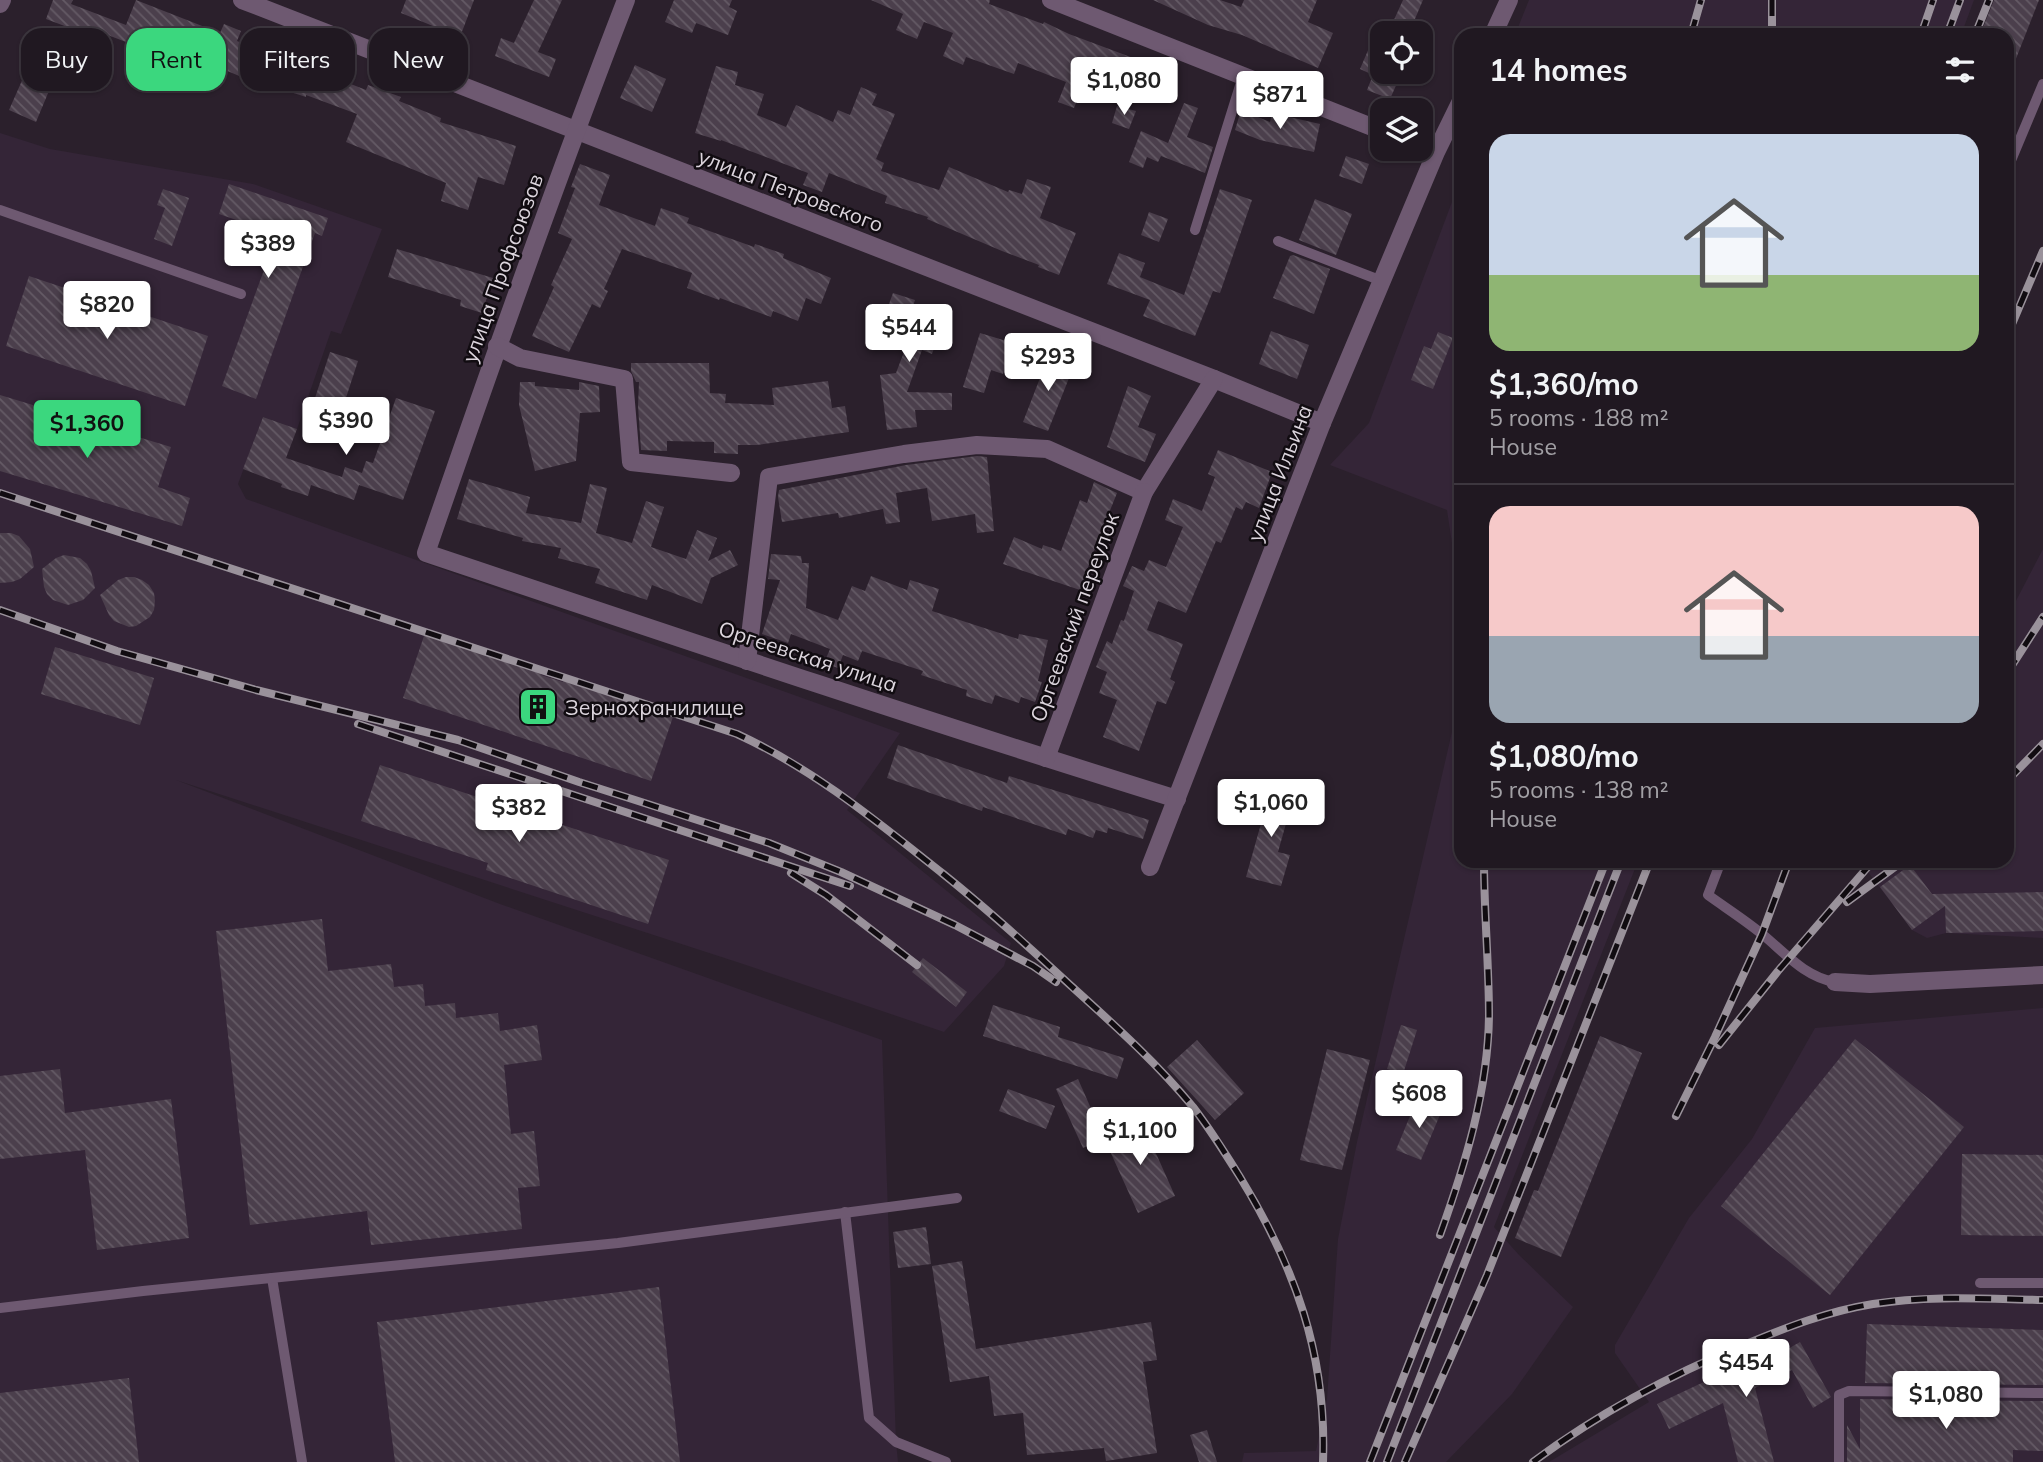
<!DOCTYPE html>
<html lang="en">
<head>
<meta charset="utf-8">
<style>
	:root { --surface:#201821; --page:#2d252e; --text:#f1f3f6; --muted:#a2a0a5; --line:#3d373f; --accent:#3bd77e }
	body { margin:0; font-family:Mulish,sans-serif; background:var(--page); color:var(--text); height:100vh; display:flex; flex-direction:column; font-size:26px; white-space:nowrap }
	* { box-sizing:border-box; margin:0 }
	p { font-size:23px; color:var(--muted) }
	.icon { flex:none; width:38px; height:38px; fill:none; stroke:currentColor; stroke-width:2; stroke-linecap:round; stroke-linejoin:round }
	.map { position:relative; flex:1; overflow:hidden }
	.sheet { position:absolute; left:1454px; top:28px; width:560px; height:840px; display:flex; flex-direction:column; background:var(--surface); border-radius:21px; box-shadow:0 2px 5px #0004,0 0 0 2px var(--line) }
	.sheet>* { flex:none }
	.guide { position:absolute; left:21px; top:28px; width:665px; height:63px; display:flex; gap:14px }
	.buttons { position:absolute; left:1370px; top:21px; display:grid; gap:14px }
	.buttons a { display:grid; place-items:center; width:63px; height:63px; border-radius:14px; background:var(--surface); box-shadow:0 2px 5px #0004,0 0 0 2px var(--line); font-size:35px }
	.price { position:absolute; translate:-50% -60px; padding:0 16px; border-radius:7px; background:#fff; color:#222; font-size:23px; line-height:46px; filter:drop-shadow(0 2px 4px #0008) }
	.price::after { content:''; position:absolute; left:50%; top:42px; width:21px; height:16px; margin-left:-10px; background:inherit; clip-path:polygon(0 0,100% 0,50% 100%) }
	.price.active { background:var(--accent); color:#111 }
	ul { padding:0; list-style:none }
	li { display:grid; align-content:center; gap:14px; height:371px; padding:0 35px }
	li+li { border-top:2px solid var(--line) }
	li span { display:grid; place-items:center; height:217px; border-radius:21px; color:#555 }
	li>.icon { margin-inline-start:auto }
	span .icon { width:126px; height:126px; fill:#fffc; stroke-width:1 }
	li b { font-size:30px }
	h2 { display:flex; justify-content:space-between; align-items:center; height:84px; padding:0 35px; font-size:30px }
	.tag { padding:0 24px; border-radius:21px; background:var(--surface); box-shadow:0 2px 5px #0004,0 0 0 2px var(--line); font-size:24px; line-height:63px }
	.tag.active { background:var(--accent); color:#111 }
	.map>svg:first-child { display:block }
</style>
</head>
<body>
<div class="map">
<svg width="2043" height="1462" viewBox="0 0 2043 1462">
	<defs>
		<pattern id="building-back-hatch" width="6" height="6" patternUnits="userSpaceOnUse" patternTransform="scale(1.75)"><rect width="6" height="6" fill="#4b3f4c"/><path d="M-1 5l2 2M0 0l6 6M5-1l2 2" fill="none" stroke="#645a65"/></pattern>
	</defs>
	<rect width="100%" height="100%" fill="#2b202c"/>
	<!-- built -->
	<g fill="#342537">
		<path d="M1529,0H1974L1961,35H1515Z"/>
		<path d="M0,133L50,149L253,184L382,229L341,334L331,331L297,429L263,417L238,484L246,499L900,733L847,810L1011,943L1004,966L944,1032L740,963L176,780L500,904L882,1040L896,1442L898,1462H0Z"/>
		<path d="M1461,178V861H1638L1494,1227L1519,1255L1573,1307L1512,1394L1446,1462H1242L1244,1453L1316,1451L1327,1399L1338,1239L1357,1142L1452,732L1453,550L1447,510L1330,465L1369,423Z"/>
		<path d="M2043,549V938L1946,933L1927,938L1912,930L1862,864L1865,861H2007V618Z"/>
		<path d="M2043,1008V1462H1549L1649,1402L1615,1353V1345L1689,1218L1752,1139L1815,1028Z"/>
	</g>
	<!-- building -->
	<g fill="url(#building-back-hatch)">
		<path d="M53,0H73L71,4L126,25L136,0L220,33L224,24L241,31L237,41L288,62L291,52L326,64L323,73L366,90L368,85L401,97L399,101L441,118L440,122L516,146L504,185L478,177L468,210L441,201L446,183L346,142L357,114L306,95V97L269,85L268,88L225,70L224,75L208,68L202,82L152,63L155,53L105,34L102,40L46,19Z"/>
		<path d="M406,0H474L460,37L401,13Z"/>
		<path d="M534,0H562L538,52L556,59L549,77L495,56L501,38L514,43Z"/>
		<path d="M674,0H732L729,7L737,11L728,35L696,23L692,33L665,22Z"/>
		<path d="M871,0H990L989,4L1043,24L1044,22L1069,34L1144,62L1130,96L1086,79L1074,108L1058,102L1066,82L1018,63L1014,74L966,57L963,65L943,56L953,33L924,22L917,39L896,30L903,14Z"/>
		<path d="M1153,0H1220L1241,7L1244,0H1317L1308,22L1333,33L1318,68L1242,35L1208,25Z"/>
		<path d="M1403,0H1423L1409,33H1388Z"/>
		<path d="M1994,0H2039L2008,79L2007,35H1980Z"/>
		<path d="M32,48L59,58L57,63L77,71L68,93L51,86L36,122L9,110L24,76L22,75Z"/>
		<path d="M1369,48L1382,54V72H1402L1390,99L1367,90L1373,75L1360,69Z"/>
		<path d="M635,65L666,79L652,112L620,98Z"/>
		<path d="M716,66L738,72L735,85L764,94L757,115L786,127L796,105L833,122L838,110L850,115L861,87L877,94L872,105L895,114L876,159L884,163L881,171L939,190L949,167L1008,192L1009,190L1022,194L1027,179L1051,187L1040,218L1076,233L1059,275L1038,267L1039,265L1002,251L927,219L928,217L885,203L887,196L829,173L822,192L803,185L808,173L721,140V141L695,133Z"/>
		<path d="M1184,103L1198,108L1187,137L1213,147L1205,173L1161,156L1158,162L1147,157L1143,168L1129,162L1141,131L1168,143Z"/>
		<path d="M1117,106L1136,111L1129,129L1112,123Z"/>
		<path d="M1241,110L1270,122L1272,113L1320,124L1314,152L1260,140L1235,130Z"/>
		<path d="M1346,156L1369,164L1362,184L1339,176Z"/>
		<path d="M580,164L610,175L599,205L655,226L661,208L689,218L687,223L754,247L755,244L784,254L783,258L831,278L821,304L806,298L798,321L773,311L771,317L720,298L719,300L687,288L692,273L622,249L604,289L608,291L600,308L592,304L569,352L532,336L554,287L551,285L572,239L558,233L575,188L571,187Z"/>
		<path d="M229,184L328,218L322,236L315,233L256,399L222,386L277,234L219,214Z"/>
		<path d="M163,189L189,198L172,246L154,239L165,208L157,205Z"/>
		<path d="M1220,189L1252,200L1220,293L1213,291L1195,336L1143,316L1150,300L1107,284L1119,253L1145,263L1140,277L1184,295Z"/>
		<path d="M1315,199L1352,214L1336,255L1299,240Z"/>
		<path d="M1149,212L1168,219L1159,242L1141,235Z"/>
		<path d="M397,249L493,278L482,313L460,306L461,300L388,277Z"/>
		<path d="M1293,255L1330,269L1314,314L1273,298L1290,256Z"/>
		<path d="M29,276L208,336L185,406L6,346Z"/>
		<path d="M893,293L915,300L911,312L943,323L932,354L922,350L907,392L952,393V410H915L917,427L887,430L880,375L896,373L907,344L878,334Z"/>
		<path d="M1271,331L1309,345L1297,379L1259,364Z"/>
		<path d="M1438,332L1453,338L1433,389L1411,380L1424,346L1431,349Z"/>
		<path d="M980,333L1013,343L1003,374L991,370L984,393L963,387Z"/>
		<path d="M330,352L358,361L343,407L315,398Z"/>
		<path d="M1050,352L1066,358L1062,370L1071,373L1048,431L1023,422Z"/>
		<path d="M631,363H709L710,393L726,394L725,403L774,405L772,388L828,381L832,408L845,406L849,432L757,445H738V454L714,453V442L667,441V451L641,450L638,406L639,382H636L631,371Z"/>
		<path d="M520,382H535V386L579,390V382L599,386L600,412L580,413L576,461L535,471L519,405Z"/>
		<path d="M1128,386L1151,396L1138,427L1156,434L1145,462L1107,447Z"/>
		<path d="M0,395L171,447L158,487L190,498L182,526L0,471Z"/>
		<path d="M396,398L435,411L403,500L359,485L354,500L311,485L308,496L281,487L282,484L243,469L263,417L297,429L286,458L342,477L345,467L362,473L366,461L373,463Z"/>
		<path d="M1218,450L1272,472L1259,508L1246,502L1242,510L1236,507L1221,543L1216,541L1186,613L1158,601L1147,630L1183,644L1170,679L1175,682L1166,704L1157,701L1139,751L1103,737L1117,700L1099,693L1107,672L1096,667L1107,641L1112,644L1121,620L1124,621L1134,591L1123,586L1132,566L1144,571L1149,560L1166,567L1183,527L1165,520L1173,499L1202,511L1215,477L1208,474Z"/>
		<path d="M977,456L987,457L994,531L977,533L975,514L932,521L927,488L896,493L900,522L886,524L883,509L839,518L838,513L782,522L778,497L779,490L906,465Z"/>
		<path d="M469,479L530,497L526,513L581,523L590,484L607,488L596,533L632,543L646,501L664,507L651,547L686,559L697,530L717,538L708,561L730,550L738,565L711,578L702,604L652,585L647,600L595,583L600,569L558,558L561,548L522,541L523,538L457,519Z"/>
		<path d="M1094,482L1117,493L1093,553L1080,590L1003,564L1014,537L1042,549L1043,545L1061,551L1080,500L1087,503Z"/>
		<path d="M0,533H11L19,536L30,549L34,567L20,579L12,582L0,583Z"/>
		<path d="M771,554L801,556L802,563H809L806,608L838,620L852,586L865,591L871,576L907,590L910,580L939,589L932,611L1018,639L1019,634L1048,640L1038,681L1042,682L1035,702L1021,697L1019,703L995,695L992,704L966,696L967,690L921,675L923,671L862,651L858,661L843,655L838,668L824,663L830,649L791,634L788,643L762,634L780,580L768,579Z"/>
		<path d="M64,555L80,558L87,564L91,571L95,588L83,600L68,605L53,600L47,594L44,587L42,569L56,558Z"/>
		<path d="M126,577H134L142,580L149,585L154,593L155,601L154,610L150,617L136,626L129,627L114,621L109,615L100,595L118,580Z"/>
		<path d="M425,633L542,673L541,675L563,682L564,680L673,717L651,781L403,698Z"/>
		<path d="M55,647L154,678L140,725L41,694Z"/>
		<path d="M898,745L1007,783L1009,776L1149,820L1143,839L1108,828L1107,833L1096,830L1093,838L1068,829L1066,835L983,807L982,811L887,778Z"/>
		<path d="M380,765L669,860L648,924L486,870L488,863L361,821Z"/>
		<path d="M1255,792L1300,806L1295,822L1287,820L1278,852L1290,855L1281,886L1246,877L1264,813L1250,809Z"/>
		<path d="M1910,865L1932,894L2043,892V931L1946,933L1945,906L1912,930L1880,887Z"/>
		<path d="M322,919L328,971L391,964L394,987L423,984L425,1006L455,1003L456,1018L498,1013L500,1031L537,1025L542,1060L504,1065L511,1134L534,1131L540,1186L518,1188L522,1229L371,1245L367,1211L250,1225L216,931Z"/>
		<path d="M923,958L967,992L956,1007L912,972Z"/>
		<path d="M993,1005L1060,1027L1058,1037L1124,1058L1117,1079L983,1036Z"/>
		<path d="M1401,1025L1417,1030L1403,1074L1387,1069Z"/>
		<path d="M1600,1036L1642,1053L1561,1257L1515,1238L1534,1190L1538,1191Z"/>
		<path d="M1855,1039L1964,1127L1830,1295L1721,1206Z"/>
		<path d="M1197,1040L1244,1093L1215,1120L1167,1067Z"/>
		<path d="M1327,1049L1370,1060L1342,1170L1300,1160Z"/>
		<path d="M60,1069L65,1113L171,1099L189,1238L97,1250L85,1150L0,1159V1076Z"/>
		<path d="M1078,1079L1104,1138L1083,1148L1056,1089Z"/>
		<path d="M1008,1089L1055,1106L1046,1129L999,1111Z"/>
		<path d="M1417,1099L1442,1110L1421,1160L1396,1150Z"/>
		<path d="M1142,1122L1175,1196L1138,1213L1104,1138Z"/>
		<path d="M1962,1154L2043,1155V1236L1961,1235Z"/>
		<path d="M926,1227L931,1264L898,1268L893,1232Z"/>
		<path d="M962,1261L976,1349L1151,1322L1157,1360L1143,1362L1157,1453L1106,1461L1104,1448L1027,1455L1023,1413L994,1416L989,1376L950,1382L932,1266Z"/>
		<path d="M659,1287L680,1462H395L377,1322Z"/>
		<path d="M1867,1324L2043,1330V1385L1865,1383Z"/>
		<path d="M1800,1342L1831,1397L1813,1408L1792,1370L1755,1388L1774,1462H1738L1723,1403L1669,1429L1657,1404L1774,1349L1777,1355Z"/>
		<path d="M129,1378L139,1462H0V1393Z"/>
		<path d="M1860,1399L2043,1401V1451L2013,1450V1462H1847V1425L1860,1449Z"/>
		<path d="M1207,1430L1217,1462H1199L1190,1435Z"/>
	</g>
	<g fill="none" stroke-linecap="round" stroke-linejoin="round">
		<!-- lane -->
		<g stroke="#6e5971" stroke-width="10">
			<path d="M2007,170L2043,84"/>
			<path d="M0,210L241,294"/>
			<path d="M1195,230L1243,76"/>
			<path d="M1278,241L1382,281"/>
			<path d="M1721,861L1708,895C1726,908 1745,920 1762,934C1785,953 1805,977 1835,982"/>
			<path d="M845,1212L869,1418L896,1442L946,1462"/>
			<path d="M272,1278L302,1462"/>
			<path d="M1980,1283H2043"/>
			<path d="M0,1308L143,1291L618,1243L957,1198"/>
			<path d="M1839,1462V1395L1849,1391L2043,1393"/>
		</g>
		<!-- street -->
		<g stroke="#6e5971" stroke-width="18">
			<path d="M242,0L1214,379L1322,423"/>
			<path d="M626,0C555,183 490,367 426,553C676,637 925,721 1177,799"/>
			<path d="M1051,0L1382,131"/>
			<path d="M0,4L2,0"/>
			<path d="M1493,35L1509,0"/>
			<path d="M497,346L520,358L624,379L631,462L731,473"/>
			<path d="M747,661L769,477L904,454L977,445L1047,449L1144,492L1214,379"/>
			<path d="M1046,758L1144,492"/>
			<path d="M1150,867L1322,423L1436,152L1461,101"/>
			<path d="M1835,982L1870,984L2043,975"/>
		</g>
		<defs>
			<g id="rail">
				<path d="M1772,0V35"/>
				<path d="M1691,35L1701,0"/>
				<path d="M1921,35L1933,0"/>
				<path d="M1947,35L1960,0"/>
				<path d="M1975,35L1989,0"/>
				<path d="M2007,336L2043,251"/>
				<path d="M0,493L737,734C815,770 875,820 942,873C986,908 1028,946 1069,984C1112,1023 1156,1062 1193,1107C1210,1129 1225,1153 1240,1177C1295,1267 1327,1355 1323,1462"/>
				<path d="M0,610L117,651L256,690L458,740L579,782L769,843L841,872L955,925L1033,966L1056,982"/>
				<path d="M2007,673L2043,617"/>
				<path d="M358,724L850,886"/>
				<path d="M2007,781L2043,744"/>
				<path d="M791,873L826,895L917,965"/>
				<path d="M1847,902L1903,861"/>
				<path d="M1719,1045L1778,971L1873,861"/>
				<path d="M1676,1116L1715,1037L1762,934L1789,861"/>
				<path d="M1440,1235C1465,1165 1488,1091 1489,1016C1489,964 1484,913 1484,861"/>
				<path d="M1370,1462L1606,861"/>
				<path d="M1387,1462L1621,861"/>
				<path d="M1405,1462L1487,1275L1650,861"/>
				<path d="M1533,1462C1599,1413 1670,1375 1746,1344C1787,1327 1829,1311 1873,1304C1929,1295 1987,1299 2043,1300"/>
			</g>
		</defs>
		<!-- rail casing -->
		<use href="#rail" stroke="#9a929b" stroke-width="8"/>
		<!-- rail -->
		<use href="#rail" stroke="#110c11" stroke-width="5" stroke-dasharray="16" stroke-linecap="butt"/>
	</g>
	<!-- icons -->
	<defs>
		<symbol id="building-square" viewBox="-11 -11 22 22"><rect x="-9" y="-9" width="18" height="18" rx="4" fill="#3bd77e" stroke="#110c11"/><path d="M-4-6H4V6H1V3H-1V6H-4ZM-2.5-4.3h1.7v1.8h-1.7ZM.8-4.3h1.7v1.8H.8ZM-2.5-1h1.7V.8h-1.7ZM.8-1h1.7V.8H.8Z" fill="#111"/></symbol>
	</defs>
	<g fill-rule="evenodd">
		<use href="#building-square" x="516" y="685" width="44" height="44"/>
	</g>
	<g text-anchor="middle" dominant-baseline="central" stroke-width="5" stroke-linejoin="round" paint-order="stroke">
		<!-- street labels -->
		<g font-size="21" fill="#dcd5dd" stroke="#110c11">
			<text transform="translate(791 190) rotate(21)">улица Петровского</text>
			<text transform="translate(502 268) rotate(-70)">улица Профсоюзов</text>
			<text transform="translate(1279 473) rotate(-69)">улица Ильина</text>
			<text transform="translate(1074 617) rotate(-70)">Оргеевский переулок</text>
			<text transform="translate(808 656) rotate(18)">Оргеевская улица</text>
		</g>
		<!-- poi labels -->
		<g font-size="21" fill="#dcd5dd" stroke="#110c11" text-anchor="start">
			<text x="565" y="707">Зернохранилище</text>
		</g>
	</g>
</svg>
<div class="buttons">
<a><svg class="icon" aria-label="locate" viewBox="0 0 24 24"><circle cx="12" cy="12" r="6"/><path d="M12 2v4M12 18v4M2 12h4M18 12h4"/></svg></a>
<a><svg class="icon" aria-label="layers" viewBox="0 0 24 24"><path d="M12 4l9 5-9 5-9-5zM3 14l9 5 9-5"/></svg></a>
</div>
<b class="price" style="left:1124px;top:117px">$1,080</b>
<b class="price" style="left:1280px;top:131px">$871</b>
<b class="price" style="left:268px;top:280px">$389</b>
<b class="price" style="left:107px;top:341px">$820</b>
<b class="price" style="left:909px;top:364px">$544</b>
<b class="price" style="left:1048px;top:393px">$293</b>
<b class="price" style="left:346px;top:457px">$390</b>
<b class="price active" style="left:87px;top:460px">$1,360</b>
<b class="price" style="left:1271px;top:839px">$1,060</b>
<b class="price" style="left:519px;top:844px">$382</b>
<b class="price" style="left:1419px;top:1130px">$608</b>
<b class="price" style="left:1140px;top:1167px">$1,100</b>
<b class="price" style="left:1746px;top:1399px">$454</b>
<b class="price" style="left:1946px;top:1431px">$1,080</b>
<div class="guide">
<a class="tag">Buy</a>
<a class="tag active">Rent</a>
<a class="tag">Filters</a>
<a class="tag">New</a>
</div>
<section class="sheet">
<h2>14 homes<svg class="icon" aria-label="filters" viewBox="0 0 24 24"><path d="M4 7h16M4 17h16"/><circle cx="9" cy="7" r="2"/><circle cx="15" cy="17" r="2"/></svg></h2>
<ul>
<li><span style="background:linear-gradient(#c9d6e8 65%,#8fb573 0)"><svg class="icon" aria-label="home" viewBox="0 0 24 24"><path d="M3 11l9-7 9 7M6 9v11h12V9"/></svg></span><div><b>$1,360/mo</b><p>5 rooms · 188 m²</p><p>House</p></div></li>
<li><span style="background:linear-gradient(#f6c9c9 60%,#9aa5b1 0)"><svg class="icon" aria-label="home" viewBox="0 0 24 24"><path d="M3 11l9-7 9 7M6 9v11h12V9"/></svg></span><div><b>$1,080/mo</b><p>5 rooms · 138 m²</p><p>House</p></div></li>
</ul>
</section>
</div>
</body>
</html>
